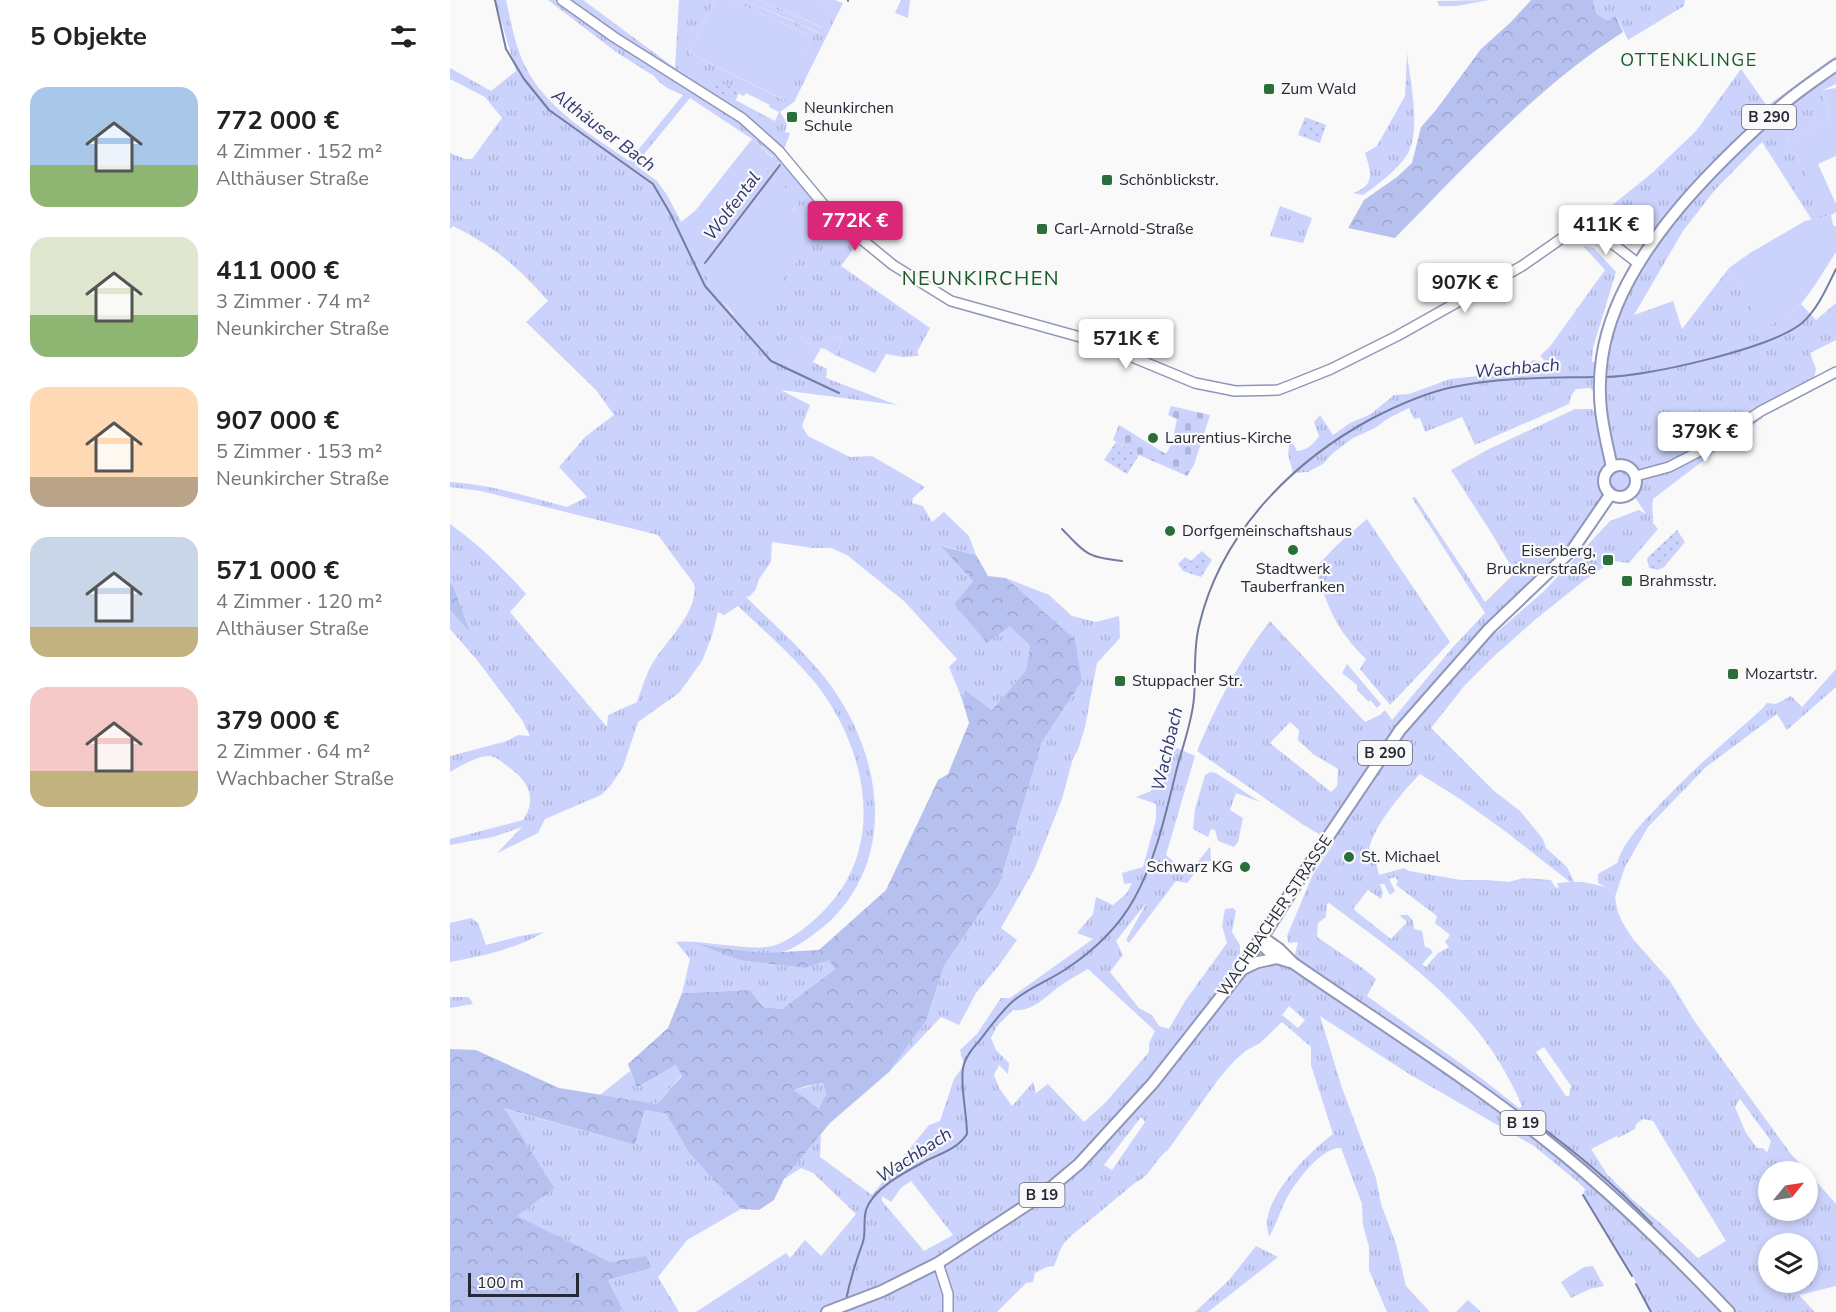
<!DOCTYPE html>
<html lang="de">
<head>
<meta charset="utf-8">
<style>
	:root { --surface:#fff; --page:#f2f2f2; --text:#222; --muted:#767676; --accent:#db2777 }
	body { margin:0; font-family:"Nunito Sans",sans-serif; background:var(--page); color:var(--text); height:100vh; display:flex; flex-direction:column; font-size:22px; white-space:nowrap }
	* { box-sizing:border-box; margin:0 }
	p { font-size:20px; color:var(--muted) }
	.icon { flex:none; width:33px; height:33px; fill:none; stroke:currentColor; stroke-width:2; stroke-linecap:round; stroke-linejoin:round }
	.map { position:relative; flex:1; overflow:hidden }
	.details { display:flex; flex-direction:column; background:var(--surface); width:450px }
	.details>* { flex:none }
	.needle { width:39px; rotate:60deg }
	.buttons { position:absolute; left:1308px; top:1161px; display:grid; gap:12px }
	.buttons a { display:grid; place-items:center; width:60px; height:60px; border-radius:50%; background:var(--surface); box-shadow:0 3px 9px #0003; font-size:30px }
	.scale { position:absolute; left:18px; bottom:15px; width:111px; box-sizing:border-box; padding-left:6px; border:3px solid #262936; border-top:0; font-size:16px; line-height:21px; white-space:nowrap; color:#262936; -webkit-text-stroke:4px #f9f9f9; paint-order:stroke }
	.price { position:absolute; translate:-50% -51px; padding:0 14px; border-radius:6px; background:#fff; color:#222; font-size:20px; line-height:39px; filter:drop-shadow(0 2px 3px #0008) }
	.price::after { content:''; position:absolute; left:50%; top:36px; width:18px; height:14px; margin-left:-9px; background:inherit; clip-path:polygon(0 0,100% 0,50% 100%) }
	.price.on { background:var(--accent); color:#fff }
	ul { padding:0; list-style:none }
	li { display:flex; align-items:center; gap:18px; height:150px; padding:0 30px }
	li span { display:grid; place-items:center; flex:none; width:168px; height:120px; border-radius:18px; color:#555 }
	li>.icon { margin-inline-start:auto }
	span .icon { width:72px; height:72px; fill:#fffc; stroke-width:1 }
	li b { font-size:26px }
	h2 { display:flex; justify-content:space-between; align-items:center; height:72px; padding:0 30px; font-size:26px }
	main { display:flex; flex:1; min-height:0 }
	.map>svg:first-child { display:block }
</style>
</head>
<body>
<main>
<section class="details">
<h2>5 Objekte<svg class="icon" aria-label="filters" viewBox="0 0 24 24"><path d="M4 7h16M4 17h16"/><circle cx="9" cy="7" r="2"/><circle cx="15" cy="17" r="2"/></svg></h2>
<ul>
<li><span style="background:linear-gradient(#a9c7e8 65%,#8fb573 0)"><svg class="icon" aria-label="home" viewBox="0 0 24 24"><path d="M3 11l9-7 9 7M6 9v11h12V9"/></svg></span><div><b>772 000 €</b><p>4 Zimmer · 152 m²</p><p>Althäuser Straße</p></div></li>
<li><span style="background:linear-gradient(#dfe7d0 65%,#8fb573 0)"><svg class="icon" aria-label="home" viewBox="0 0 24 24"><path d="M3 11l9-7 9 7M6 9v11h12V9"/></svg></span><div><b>411 000 €</b><p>3 Zimmer · 74 m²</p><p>Neunkircher Straße</p></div></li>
<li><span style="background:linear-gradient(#ffd9b3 75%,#b9a48a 0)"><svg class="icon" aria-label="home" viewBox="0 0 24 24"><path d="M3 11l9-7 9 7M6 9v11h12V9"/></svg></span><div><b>907 000 €</b><p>5 Zimmer · 153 m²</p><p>Neunkircher Straße</p></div></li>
<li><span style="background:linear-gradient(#c9d6e8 75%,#c2b280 0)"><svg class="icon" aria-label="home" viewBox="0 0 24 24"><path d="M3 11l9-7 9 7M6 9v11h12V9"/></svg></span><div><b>571 000 €</b><p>4 Zimmer · 120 m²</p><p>Althäuser Straße</p></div></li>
<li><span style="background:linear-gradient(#f6c9c9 70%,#c2b280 0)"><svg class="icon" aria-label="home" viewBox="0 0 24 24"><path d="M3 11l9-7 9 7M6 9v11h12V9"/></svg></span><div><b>379 000 €</b><p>2 Zimmer · 64 m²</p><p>Wachbacher Straße</p></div></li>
</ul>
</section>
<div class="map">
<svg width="1386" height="1312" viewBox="0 0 1386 1312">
	<defs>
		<pattern id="grass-tufts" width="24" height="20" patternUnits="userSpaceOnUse" patternTransform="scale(1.5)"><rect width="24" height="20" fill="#cbd3fc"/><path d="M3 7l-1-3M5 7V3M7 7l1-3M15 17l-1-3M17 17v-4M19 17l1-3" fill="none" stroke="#aeb5d9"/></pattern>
		<pattern id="forest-crowns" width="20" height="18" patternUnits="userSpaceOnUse" patternTransform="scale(1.5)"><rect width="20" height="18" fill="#b7c1ef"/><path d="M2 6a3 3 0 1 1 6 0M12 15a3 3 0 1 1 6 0" fill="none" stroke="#9da6ce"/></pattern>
		<pattern id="cemetery-stones" width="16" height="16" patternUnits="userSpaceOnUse" patternTransform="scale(1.5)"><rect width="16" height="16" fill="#cbd3fc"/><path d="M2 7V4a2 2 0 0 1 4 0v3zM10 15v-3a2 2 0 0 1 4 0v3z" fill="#aeb5d9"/></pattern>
		<pattern id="park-dots" width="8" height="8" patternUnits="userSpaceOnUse" patternTransform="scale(1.5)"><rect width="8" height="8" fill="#cbd3fc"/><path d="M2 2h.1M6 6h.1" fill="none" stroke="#aeb5d9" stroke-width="1.8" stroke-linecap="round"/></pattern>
	</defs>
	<rect width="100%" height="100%" fill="#f9f9f9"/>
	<!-- grass -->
	<g fill="url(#grass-tufts)" fill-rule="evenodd">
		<path d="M45,0H56C61,22 65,46 75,66C96,109 142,135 179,161L233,95C221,90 211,86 204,76L166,52L98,0H133L225,68L229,0H265L239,53L334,100L363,37L281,0H294L367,32L369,28L305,0H311L371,27L380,7L363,0H385L393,3L344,102L330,112L337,123L335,132L340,133L335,147L331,152L360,189L411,239L391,266L480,328L467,352L469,356L453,357L436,354L425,373L385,355L392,340L382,335L375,349L364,346L348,335L359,364L363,362L377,369L376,378L447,405L331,390L360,405L352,426L358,436L400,457L422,456L475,487L463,498L462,503L473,506L482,522L494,512L519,536L526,555L493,546L523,581L504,604L560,625L580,646L576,670L542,710L515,690L512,699L499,667L507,659L454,601L397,555L381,548H362L322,542L321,562L309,579L306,589L300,596L296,597C329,630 367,661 391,701C434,771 443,862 378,923C367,932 346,949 332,952C305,957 276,947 251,944L289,960L337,966L355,968L379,959L385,969L332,1009L313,1007L300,990L232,993L240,959L226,942C253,939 303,953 326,945C354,934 384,904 398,878C432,814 406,731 362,679C340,653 313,630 288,606L274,615L268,612L262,636L252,661L229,693L188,722L173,767L161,785L151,795L95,819L88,833L47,853L72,827L43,837L0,845V839L73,820C89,796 76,779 56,765C52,763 48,758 44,757C31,752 12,766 0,772V756L57,741L68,735L80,736L72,720L27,660L0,629V610L19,630L3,585L0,583V524C28,544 53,568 76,594L60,612L157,727L158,715L187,702C191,691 195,677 201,666C214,642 249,613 244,584L208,535L31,491L0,487V482C40,484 79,497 117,507L137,497L109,467L136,436L164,415L146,390L76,322L98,301C66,265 46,248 3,226L0,229V153L15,159H22L52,118L35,97L0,79V68L41,91L66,71ZM261,87L290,92L289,94L294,96L296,93L320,105L319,107L329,112L325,121ZM240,98L302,139L323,157L316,171L349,201L283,315L259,282L245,248L217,195L207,181L185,165Z"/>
		<path d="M451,0H460L458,18L445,13Z"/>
		<path d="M1039,0L1007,6H989L987,1Z"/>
		<path d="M1144,0H1235L1234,6L1178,40L1167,17L1158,21L1147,14L1143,2Z"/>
		<path d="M957,53C960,82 973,134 955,158C944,172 928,185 913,195L903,193C926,185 921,172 915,153L927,146L955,96Z"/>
		<path d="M1386,56V59L1310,117L1254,170L1195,239L1182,245L1167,238L1154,224L1155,211L1202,173L1246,131L1291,69L1317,106Z"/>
		<path d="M1386,65V84L1373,90L1379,119L1337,140L1381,215L1362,220L1312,142L1264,191L1233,231L1184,315L1223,301L1232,329L1279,268L1313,328L1339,315L1351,304L1366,320L1386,303V340L1360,353L1366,369L1363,383L1311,410L1313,418L1275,444L1203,499C1201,508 1204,514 1203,523L1208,529L1179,563L1163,561L1136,579L1086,619L1042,658L1015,685L981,728L1043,790L1070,811L1093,839L1096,848L1117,867L1124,882H1133L1156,887L1148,883V874L1167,863C1173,844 1187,828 1201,814C1235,776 1274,743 1312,709L1317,703L1326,704L1341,696L1352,707L1386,669V687L1337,730L1327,714L1256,767L1198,827L1175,867L1165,897L1167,909L1172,922L1183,939L1220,981L1245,1022L1341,1154L1357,1171L1318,1172V1210H1358V1172L1386,1204V1286L1349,1295L1365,1312H1201L1185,1280L1133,1195L1135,1189L1129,1183L1084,1146L959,1074L870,1016L892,1088L926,1178L931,1204L946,1244L956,1286L980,1312H937L919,1270V1247L913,1225L912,1204L891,1148C872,1147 849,1178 839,1194C831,1207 827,1224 819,1237C818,1233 817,1228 817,1223C818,1193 860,1151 883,1134L861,1065V1047L832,1022L810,1043L797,1050L785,1060L767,1081L718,1150C705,1159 700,1177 686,1182L622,1235C608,1248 611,1251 604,1266L597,1267L585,1273L583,1282L576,1283L547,1312H246L336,1253L340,1258L355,1240L371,1256L406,1214L363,1173L351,1168L334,1179L371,1134L370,1157L422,1195L479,1125L490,1121L504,1079L514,1065L510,1050L527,1034L551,998H560L643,939L627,933L643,914L646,897L663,905L677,893L682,883L674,884L672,873L693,867L706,819V804L686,797L701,791L703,782L716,779L718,760L727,748L745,756L716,855L729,866L740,871L760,847L761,861H754L737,883L726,881L679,943L676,940L697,902L666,941L673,955L660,972L689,1008L702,1015L709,1026L719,1029L735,1001L777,943L772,926L775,909L783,908L786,911L782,932L790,945V969L808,962L843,963L848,942L838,943L837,936L863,874L884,843L852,824L747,751C766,705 789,661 820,621L915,722L930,715L935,710L942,720L1003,647L1035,613L962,498L965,497L1035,602L1065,573L1042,534L1001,470L1039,449L1125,409H1142L1151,420L1158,403L1140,388L1126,389L1121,396L1119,404L1025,445L1012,417L975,432L970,418L964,419L959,408L937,419L925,428L903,438L883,453L873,464L858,472L843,473L838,455L840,438L847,451C857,450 863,445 869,436L864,422L870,415L883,435L900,423L921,414L944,395L959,394L1000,379L1066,372L1083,360L1097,363L1090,356L1101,345L1155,270L1133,246L1144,248L1166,272L1143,348L1142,362L1157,361V336L1189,264L1258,175ZM1216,467L1187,480L1182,470H1183ZM1159,493L1169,498L1182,493L1196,514L1189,510L1160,521L1093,592L1047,632L1038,631L1123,549ZM840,722L849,730L848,740L863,754L888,769L887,786L881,792L820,743ZM970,774L1010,799L1055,831L1120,882L1107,883L1109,888L1105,887L1101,880L1073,878L1059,882L1037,880H1011L959,871L954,868L929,875L924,854L919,856C916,834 955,789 970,774ZM945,877L948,881L946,885L987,916L985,923L1000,935L995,942L999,947L988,953L976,967L972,964L983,952L979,948L975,947L972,931L964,929L963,921L958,915H949L957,922L941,939L903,909L918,890L931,899L933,893L930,884H934L940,895L945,891L939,879ZM879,903C945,952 1013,998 1054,1070C1060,1082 1068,1094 1072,1107L1069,1108L1035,1081L917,996L926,979L914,969L867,937L868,923L876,917L877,904ZM638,969L705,1031L699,1043V1052L655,1103L634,1122L598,1084L586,1093L583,1082L562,1106L549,1088L544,1075L549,1065L558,1074L559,1063L546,1050L541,1038L547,1026L563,1010C585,1012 596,995 613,984C621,978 630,974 638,969ZM839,1006L855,1020L848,1028L832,1015ZM1094,1047L1121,1086L1119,1096H1116L1086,1052ZM1290,1099L1321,1141L1317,1153L1313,1148H1307L1296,1133L1285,1107ZM691,1117L695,1122L662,1170L654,1165ZM1193,1119L1203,1121L1276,1241L1248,1258L1216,1228L1182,1199L1157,1174L1141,1149L1167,1136L1168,1138L1185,1129L1186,1124ZM461,1181L503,1235L474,1251L432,1201V1196L441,1202L451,1188ZM1318,1244H1358V1282H1318Z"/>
		<path d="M830,206L862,218L853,243L820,236Z"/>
		<path d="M917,519L1000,642L940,705L910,669L916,659C885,629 878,607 865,568L887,545Z"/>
		<path d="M556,578L599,595L622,616L646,622L669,616L670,638L647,663L635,727L628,750L623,758L612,799L584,870L551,928L567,940L550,964L526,993L509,1025L491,1017L439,1072L476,1021L494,966L549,885L592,742L632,681L574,595Z"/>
		<path d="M897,664L931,704L927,708L920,700L919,702L907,690V685L892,673Z"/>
		<path d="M760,772L766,773L810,802L786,793L780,810L793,818L788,842L784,847L768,841L765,830L761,829L758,837L743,829L745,809L755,775Z"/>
		<path d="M21,918L28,923L36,945L70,936L94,932C69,948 30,957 0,962V923Z"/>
		<path d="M0,997H19L23,1004L0,1008Z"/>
		<path d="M226,1065L232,1075L207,1104L150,1095L180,1071L188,1088Z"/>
		<path d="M373,1083L376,1094L369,1110L343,1090Z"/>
		<path d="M53,1108L185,1145L195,1110L218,1114L239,1153L291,1209L237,1240L208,1277L229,1312H169L173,1310L158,1280L202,1268L196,1257L160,1262L66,1216Z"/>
		<path d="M806,1246L828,1257L758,1312H745L779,1280Z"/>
		<path d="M1143,1266L1154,1286L1140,1289L1121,1298L1111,1282L1134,1267Z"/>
		<path d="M1018,1300L1031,1312H1006Z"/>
	</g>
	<!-- forest -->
	<g fill="url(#forest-crowns)" fill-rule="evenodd">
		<path d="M1081,0H1144L1143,2L1147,14L1158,21L1166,16L1173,32C1087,87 1017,165 945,238L898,228L914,200L947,177L962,163L971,127L986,110L1031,49L1061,22Z"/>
		<path d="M491,546L526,555L538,576L556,578L625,640L632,681L592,742L549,885L494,966L476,1021L439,1072L380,1123L334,1179L324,1200L309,1210L291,1209L239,1153L217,1114L195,1110L185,1145L54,1108L104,1188L67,1216L160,1262L196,1256L202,1268L158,1280L173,1310L169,1312H0V1049L26,1050L109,1088L207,1104L232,1076L226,1065L187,1088L178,1064L218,1028L232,993L300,990L313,1007L332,1009L385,969L379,960L355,968L337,966L289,960L246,943L279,949L313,953L369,950L436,890L488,780L498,774L519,723L512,699L515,690L542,710L576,670L580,646L560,626L537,643L504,604L523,581ZM373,1083L376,1094L369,1109L344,1090L356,1086Z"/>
		<path d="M0,583L3,585L20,632L0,610Z"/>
	</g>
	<!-- cemetery -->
	<path fill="url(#cemetery-stones)" d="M721,406L760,415L744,465L737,476L689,455L663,440L669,425L716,454L722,443L727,419L718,415Z"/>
	<!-- park -->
	<g fill="url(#park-dots)">
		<path d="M263,80L290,91L285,101L260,87Z"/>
		<path d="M855,117L876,125L870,143L848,135Z"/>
		<path d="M666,442L689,455L677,474L654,460Z"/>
		<path d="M1227,530L1235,542L1214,567L1208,570L1199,568L1197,558Z"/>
		<path d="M752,551L762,560L751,577L733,571L728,564L735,557L741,561Z"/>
	</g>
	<!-- garden -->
	<g fill="#cbd3fc">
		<path d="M265,0H281L363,37L335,100L239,53Z"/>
		<path d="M294,0H305L370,28L368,32Z"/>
		<path d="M311,0H363L380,7L372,27Z"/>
		<path d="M1386,88V156L1368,164L1386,204V212L1381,215L1383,225L1386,227V252L1363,288L1351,304L1339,315L1313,329L1279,268L1300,253L1355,221L1380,215L1337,140L1379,119L1373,90Z"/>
		<path d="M302,139L323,158L316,171L350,201L343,210L368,235L295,327L270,298L259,282L231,222L245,211Z"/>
		<path d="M348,335L364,346L371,348L363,362L359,364L343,355L338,342Z"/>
		<path d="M382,335L392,340L385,355L375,349Z"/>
	</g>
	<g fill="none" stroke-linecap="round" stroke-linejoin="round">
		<!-- stream -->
		<g stroke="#747ca0" stroke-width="2">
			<path d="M45,0L56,49L74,79L99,110L203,184L220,213L255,286L321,361L389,393"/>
			<path d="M398,1V0"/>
			<path d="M255,263L330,165"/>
			<path d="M1155,377C1196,377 1322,348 1352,323C1368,309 1377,287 1386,269"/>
			<path d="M612,529C636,554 636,557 672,561"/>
			<path d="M1083,1121C1126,1152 1166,1186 1202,1224"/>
			<path d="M1133,1195L1182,1276"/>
			<path d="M1186,1284L1201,1312"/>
			<path d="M396,1300C400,1280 406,1261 413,1242C416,1232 413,1221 416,1210C423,1189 453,1173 472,1163C488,1154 507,1150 517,1134C517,1114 510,1086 513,1068C515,1057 523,1048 530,1040C540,1027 550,1013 562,1002C579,987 601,980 619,967C644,950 669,926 684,899C706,860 716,812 727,768C733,745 742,722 744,698C746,674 743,650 749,626C770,535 840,463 921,419C946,406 975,393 1003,387C1051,377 1098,378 1146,377"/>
		</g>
		<defs>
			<g id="minor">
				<path d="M112,0L164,37L292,118L329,151L383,216L443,265L501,301L641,340L745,383L785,391L828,390L841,385L881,369L947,336L1072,266L1115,236L1132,228C1154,234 1171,251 1189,264"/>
				<path d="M1186,476L1219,467L1254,449L1311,411L1386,372"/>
				<path d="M488,1263L498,1294V1312"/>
			</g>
			<g id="major">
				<circle cx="1170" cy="481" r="16"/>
				<path d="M1162,467C1153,428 1146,399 1152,358C1166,260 1260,169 1331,106C1348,91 1368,78 1386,65"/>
				<path d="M812,937L829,949L843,963C934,1026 1029,1085 1114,1155C1173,1204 1227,1257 1279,1312"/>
				<path d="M808,942L827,958L840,962"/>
				<path d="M793,969L808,962L827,958"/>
				<path d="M377,1312L432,1291L488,1263L592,1195L629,1164L703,1083L791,971L847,883L950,730L1039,629L1123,549L1160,495"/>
			</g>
		</defs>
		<!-- minor casing -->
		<use href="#minor" stroke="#9097b7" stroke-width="12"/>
		<!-- major casing -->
		<use href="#major" stroke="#9097b7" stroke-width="14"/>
		<!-- minor -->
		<use href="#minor" stroke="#fff" stroke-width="9"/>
		<!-- major -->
		<use href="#major" stroke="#fff" stroke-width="10"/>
	</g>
	<!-- markers -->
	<g fill="#2a6e39" stroke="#f9f9f9" stroke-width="2">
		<rect x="813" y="83" width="12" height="12" rx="3"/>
		<rect x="336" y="111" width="12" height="12" rx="3"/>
		<rect x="651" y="174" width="12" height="12" rx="3"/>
		<rect x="586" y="223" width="12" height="12" rx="3"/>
		<circle cx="703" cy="438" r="6"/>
		<circle cx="720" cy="531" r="6"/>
		<circle cx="843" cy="550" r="6"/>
		<rect x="1152" y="554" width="12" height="12" rx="3"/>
		<rect x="1171" y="575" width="12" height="12" rx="3"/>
		<rect x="1277" y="668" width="12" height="12" rx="3"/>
		<rect x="664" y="675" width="12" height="12" rx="3"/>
		<circle cx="899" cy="857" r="6"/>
		<circle cx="795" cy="867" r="6"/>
	</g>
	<g text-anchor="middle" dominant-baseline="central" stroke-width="4.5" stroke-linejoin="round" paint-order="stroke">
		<!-- shield labels -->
		<g fill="#f9f9f9" stroke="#656770" stroke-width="1.5">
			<rect x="1292" y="105" width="54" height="24" rx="4.5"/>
			<rect x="908" y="741" width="54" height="24" rx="4.5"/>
			<rect x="1050.5" y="1111" width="45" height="24" rx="4.5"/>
			<rect x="569.5" y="1183" width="45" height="24" rx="4.5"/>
		</g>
		<g font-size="15" font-weight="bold" fill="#262936">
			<text x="1319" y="117">B 290</text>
			<text x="935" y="753">B 290</text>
			<text x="1073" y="1123">B 19</text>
			<text x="592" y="1195">B 19</text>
		</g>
		<!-- poi labels -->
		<g font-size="16" fill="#262936" stroke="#f9f9f9" text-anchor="start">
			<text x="831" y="89">Zum Wald</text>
			<text x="354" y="108">Neunkirchen<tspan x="354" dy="18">Schule</tspan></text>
			<text x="669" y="180">Schönblickstr.</text>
			<text x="604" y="229">Carl-Arnold-Straße</text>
			<text x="715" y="438">Laurentius-Kirche</text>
			<text x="732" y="531">Dorfgemeinschaftshaus</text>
			<text x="1146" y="551" text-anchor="end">Eisenberg,<tspan x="1146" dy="18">Brucknerstraße</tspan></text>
			<text x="843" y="569" text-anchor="middle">Stadtwerk<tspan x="843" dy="18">Tauberfranken</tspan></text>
			<text x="1189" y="581">Brahmsstr.</text>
			<text x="1295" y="674">Mozartstr.</text>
			<text x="682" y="681">Stuppacher Str.</text>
			<text x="911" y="857">St. Michael</text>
			<text x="783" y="867" text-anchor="end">Schwarz KG</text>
		</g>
		<!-- street labels -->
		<g font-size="16" fill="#262936" stroke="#f9f9f9">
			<text transform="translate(825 916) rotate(-56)">WACHBACHER STRASSE</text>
		</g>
		<!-- neighbourhood labels -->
		<g font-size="18" letter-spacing="1.5" fill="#1a592a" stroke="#f9f9f9">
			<text x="1239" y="60">OTTENKLINGE</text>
		</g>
		<!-- water labels -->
		<g font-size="18" font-style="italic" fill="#313770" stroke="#f9f9f9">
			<text transform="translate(154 130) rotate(37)">Althäuser Bach</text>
			<text transform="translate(282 206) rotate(-53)">Wolfental</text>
			<text transform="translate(1067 368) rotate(-5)">Wachbach</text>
			<text transform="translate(717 749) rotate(-77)">Wachbach</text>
			<text transform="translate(464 1155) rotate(-33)">Wachbach</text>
		</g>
		<!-- quarter labels -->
		<g font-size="20" letter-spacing="1.5" fill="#1a592a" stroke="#f9f9f9">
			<text x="531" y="278">NEUNKIRCHEN</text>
		</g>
	</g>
</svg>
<div class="buttons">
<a><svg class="needle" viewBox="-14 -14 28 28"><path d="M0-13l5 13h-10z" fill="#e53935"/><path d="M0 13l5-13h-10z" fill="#767676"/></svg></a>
<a><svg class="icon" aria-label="layers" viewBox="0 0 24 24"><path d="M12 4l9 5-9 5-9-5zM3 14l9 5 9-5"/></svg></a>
</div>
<div class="scale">100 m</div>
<b class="price on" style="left:405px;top:252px">772K €</b>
<b class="price" style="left:1156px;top:256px">411K €</b>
<b class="price" style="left:1015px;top:314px">907K €</b>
<b class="price" style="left:676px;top:370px">571K €</b>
<b class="price" style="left:1255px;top:463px">379K €</b>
</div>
</main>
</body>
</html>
